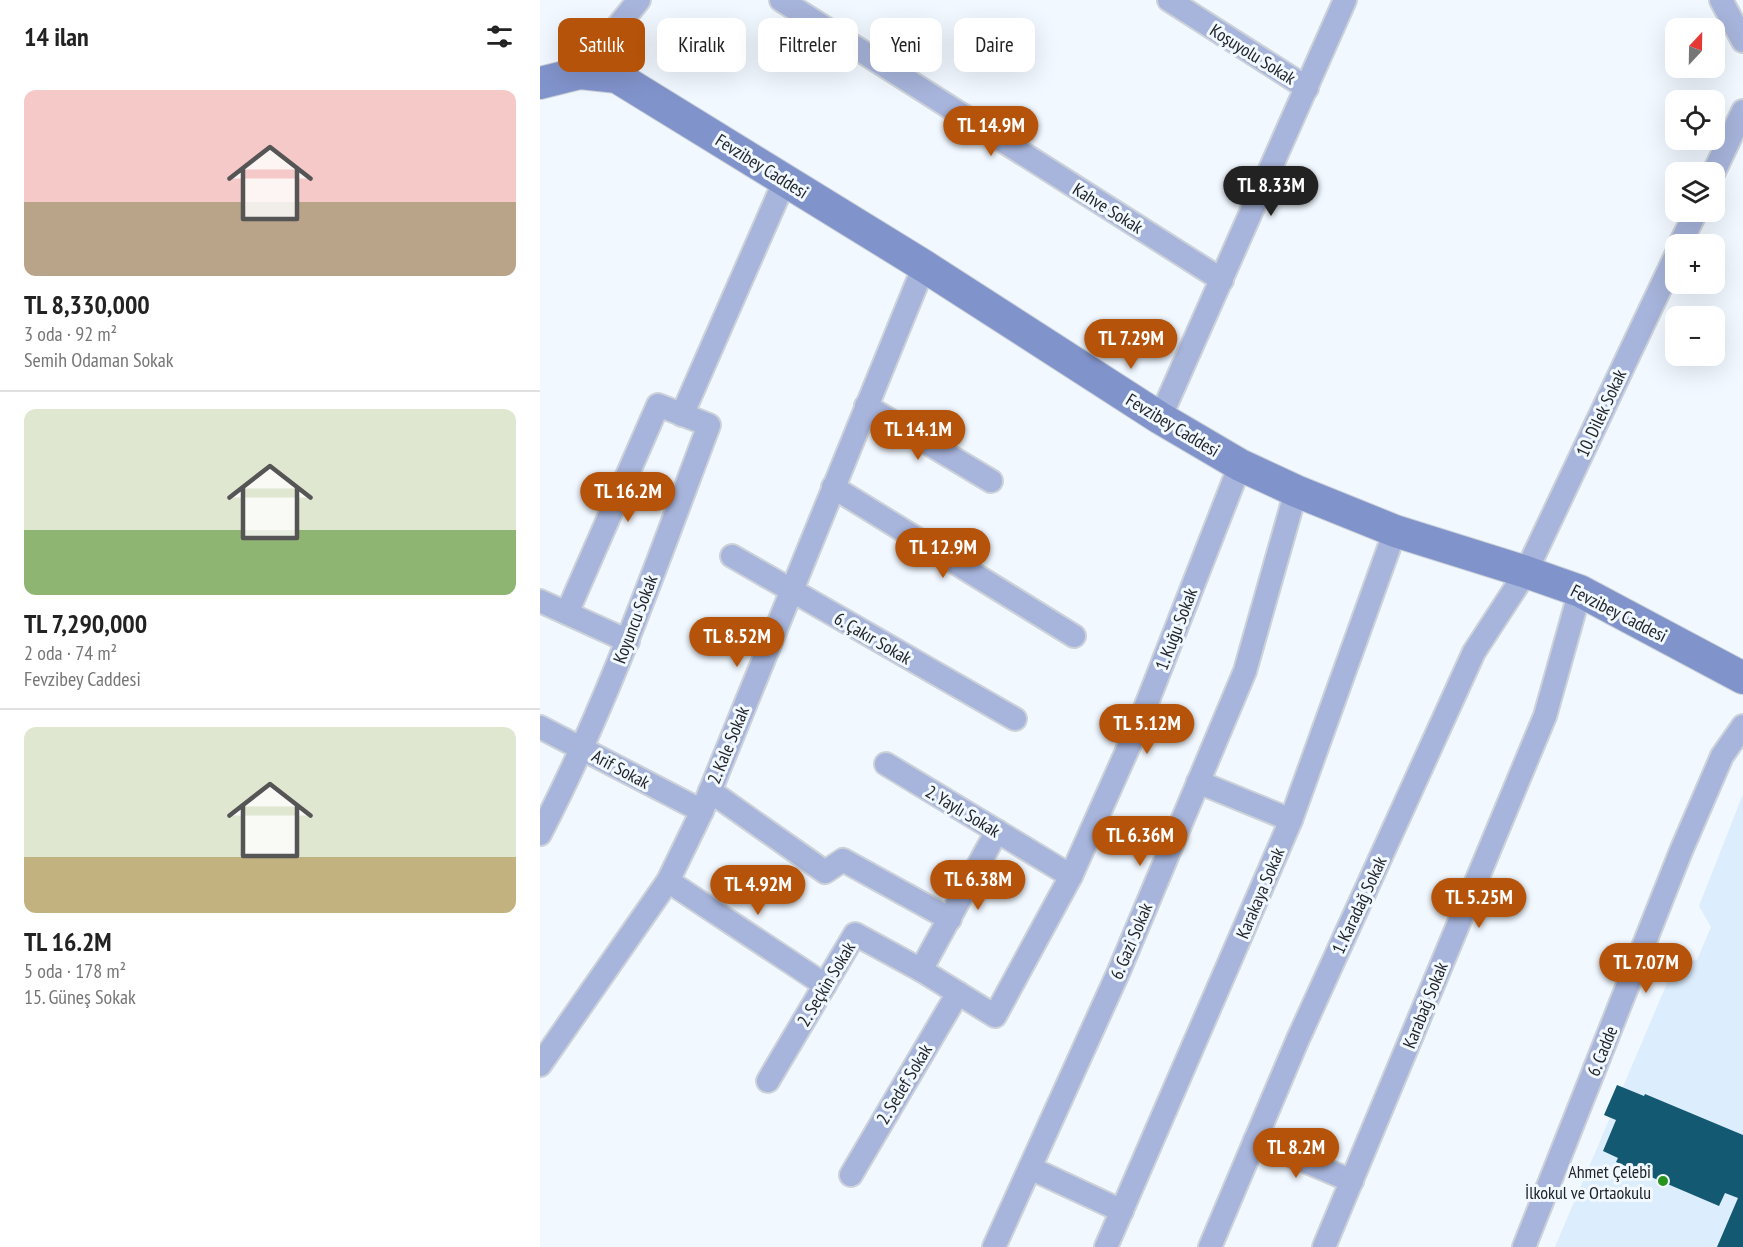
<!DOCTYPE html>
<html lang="tr">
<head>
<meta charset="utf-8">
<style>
	:root { --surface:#fff; --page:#f6f6f6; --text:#222; --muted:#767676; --line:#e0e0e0; --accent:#b45309 }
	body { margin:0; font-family:"PT Sans Narrow",sans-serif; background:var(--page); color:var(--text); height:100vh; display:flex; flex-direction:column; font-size:22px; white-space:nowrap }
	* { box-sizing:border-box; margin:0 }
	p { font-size:20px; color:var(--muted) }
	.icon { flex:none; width:33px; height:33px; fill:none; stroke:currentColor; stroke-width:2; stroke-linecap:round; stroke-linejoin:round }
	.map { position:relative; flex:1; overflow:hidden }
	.details { display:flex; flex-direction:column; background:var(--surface); width:540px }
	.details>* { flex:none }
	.guide { position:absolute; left:18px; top:18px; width:570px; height:54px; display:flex; gap:12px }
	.needle { width:39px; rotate:22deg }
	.controls { position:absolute; left:1125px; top:18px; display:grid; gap:12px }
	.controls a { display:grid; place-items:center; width:60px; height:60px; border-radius:12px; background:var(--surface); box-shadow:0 6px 24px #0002; font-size:30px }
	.price { position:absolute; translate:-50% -51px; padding:0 14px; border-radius:21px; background:var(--accent); color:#fff; font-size:20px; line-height:39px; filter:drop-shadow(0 2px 3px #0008) }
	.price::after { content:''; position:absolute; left:50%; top:36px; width:18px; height:14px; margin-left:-9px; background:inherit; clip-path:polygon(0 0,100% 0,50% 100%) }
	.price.active { background:#222; color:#fff }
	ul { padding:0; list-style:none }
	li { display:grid; align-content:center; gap:12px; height:318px; padding:0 24px }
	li+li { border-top:2px solid var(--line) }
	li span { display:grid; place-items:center; height:186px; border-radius:12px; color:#555 }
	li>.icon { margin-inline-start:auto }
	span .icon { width:108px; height:108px; fill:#fffc; stroke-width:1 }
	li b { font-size:26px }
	h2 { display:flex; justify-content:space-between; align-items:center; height:72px; padding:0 24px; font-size:26px }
	.chip { padding:0 21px; border-radius:12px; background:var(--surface); box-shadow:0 6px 24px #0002; font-size:21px; line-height:54px }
	.chip.active { background:var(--accent); color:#fff }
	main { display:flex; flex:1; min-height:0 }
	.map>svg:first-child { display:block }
</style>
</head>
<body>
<main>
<section class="details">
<h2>14 ilan<svg class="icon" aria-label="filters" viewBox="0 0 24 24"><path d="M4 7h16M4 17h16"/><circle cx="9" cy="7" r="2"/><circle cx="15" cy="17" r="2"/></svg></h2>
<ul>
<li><span style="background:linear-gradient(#f6c9c9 60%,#b9a48a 0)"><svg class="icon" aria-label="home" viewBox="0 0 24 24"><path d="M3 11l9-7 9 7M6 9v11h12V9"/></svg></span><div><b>TL 8,330,000</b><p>3 oda · 92 m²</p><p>Semih Odaman Sokak</p></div></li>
<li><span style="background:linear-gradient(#dfe7d0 65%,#8fb573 0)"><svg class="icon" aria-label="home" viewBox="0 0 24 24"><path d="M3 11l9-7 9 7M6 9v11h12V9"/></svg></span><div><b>TL 7,290,000</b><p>2 oda · 74 m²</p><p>Fevzibey Caddesi</p></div></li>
<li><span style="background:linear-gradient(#dfe7d0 70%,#c2b280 0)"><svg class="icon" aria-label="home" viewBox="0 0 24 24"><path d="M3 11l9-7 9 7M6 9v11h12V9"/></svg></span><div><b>TL 16.2M</b><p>5 oda · 178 m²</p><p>15. Güneş Sokak</p></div></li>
</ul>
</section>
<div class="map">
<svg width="1203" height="1247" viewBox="0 0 1203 1247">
	<rect width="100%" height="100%" fill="#f1f8ff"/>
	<!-- built -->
	<path fill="#dcedfe" d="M1203,794V1247H1015L1136,962L1157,960L1171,927L1159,906Z"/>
	<!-- building -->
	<path fill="#145972" d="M1077,1085L1104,1096L1105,1094L1203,1135V1247H1177L1198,1198L1185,1193L1179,1206L1076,1162L1078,1158L1063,1151L1076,1120L1064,1115Z"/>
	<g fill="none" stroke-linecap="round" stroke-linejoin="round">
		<defs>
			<g id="street">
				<path d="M241,0L682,280"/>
				<path d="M629,0L767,88"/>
				<path d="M1181,0L1203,41"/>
				<path d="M40,73L99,0"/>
				<path d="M1174,172L1203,111"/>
				<path d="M1140,244L1156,212"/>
				<path d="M326,406L451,481"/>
				<path d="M142,415L245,180"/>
				<path d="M620,418L805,0"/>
				<path d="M293,487L534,636"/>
				<path d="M192,556L475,719"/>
				<path d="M0,601L88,641"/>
				<path d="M0,727L162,811"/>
				<path d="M346,764L531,876"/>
				<path d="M658,782L751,820"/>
				<path d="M170,791L285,872L303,860L410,919"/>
				<path d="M0,834C68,703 117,563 169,425L118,405L27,613"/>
				<path d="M128,881L285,985"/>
				<path d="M381,970L457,831"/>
				<path d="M0,1065L128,881L162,811L384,266"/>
				<path d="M228,1081L315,934L381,970L455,1016L531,876L598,726L700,465"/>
				<path d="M715,1140L812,1181"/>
				<path d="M490,1168L582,1211"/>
				<path d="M311,1175L418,993"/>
				<path d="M454,1247L579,971L705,671L756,491"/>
				<path d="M566,1247L751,820L855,531"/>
				<path d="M670,1247L758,1039L934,652L986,572L1136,255"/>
				<path d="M784,1247L1005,716L1040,591"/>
				<path d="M984,1247L1141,851L1182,756L1203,726"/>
			</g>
			<path id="secondary" d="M0,83L40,73L77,77L384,266L620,418L700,465L756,491L855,531L986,572L1040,591L1203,678"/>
		</defs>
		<!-- street casing -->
		<use href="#street" stroke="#ccd2d8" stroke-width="26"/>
		<!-- secondary casing -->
		<use href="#secondary" stroke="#ccd2d8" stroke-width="34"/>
		<!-- street -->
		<use href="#street" stroke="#a7b4db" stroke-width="22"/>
		<!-- secondary -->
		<use href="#secondary" stroke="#8193cb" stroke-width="32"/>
	</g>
	<!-- markers -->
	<circle fill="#27941d" stroke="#f1f8ff" stroke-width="2" cx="1123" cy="1181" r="6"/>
	<g text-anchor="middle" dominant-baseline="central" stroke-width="6" stroke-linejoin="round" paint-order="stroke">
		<!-- street labels -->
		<g font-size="18" fill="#212529" stroke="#f1f8ff">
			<text transform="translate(713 54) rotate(32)">Koşuyolu Sokak</text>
			<text transform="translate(222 166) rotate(32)">Fevzibey Caddesi</text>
			<text transform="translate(568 208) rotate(32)">Kahve Sokak</text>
			<text transform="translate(1061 413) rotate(-65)">10. Dilek Sokak</text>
			<text transform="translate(633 425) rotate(31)">Fevzibey Caddesi</text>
			<text transform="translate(1079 613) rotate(27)">Fevzibey Caddesi</text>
			<text transform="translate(95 619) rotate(-69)">Koyuncu Sokak</text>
			<text transform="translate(636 629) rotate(-69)">1. Kuğu Sokak</text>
			<text transform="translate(333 638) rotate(30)">6. Çakır Sokak</text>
			<text transform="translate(188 745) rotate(-68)">2. Kale Sokak</text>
			<text transform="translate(81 769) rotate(28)">Arif Sokak</text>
			<text transform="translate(423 811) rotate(31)">2. Yaylı Sokak</text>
			<text transform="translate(720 893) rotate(-67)">Karakaya Sokak</text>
			<text transform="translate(819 905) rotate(-65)">1. Karadağ Sokak</text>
			<text transform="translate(591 941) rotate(-67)">6. Gazi Sokak</text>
			<text transform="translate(286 984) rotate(-59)">2. Seçkin Sokak</text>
			<text transform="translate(885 1005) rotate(-68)">Karabağ Sokak</text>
			<text transform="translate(1062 1051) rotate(-68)">6. Cadde</text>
			<text transform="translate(364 1084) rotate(-59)">2. Sedef Sokak</text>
		</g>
		<!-- poi labels -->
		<g font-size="18" fill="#212529" stroke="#f1f8ff" text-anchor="end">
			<text x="1111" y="1171">Ahmet Çelebi<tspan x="1111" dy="21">İlkokul ve Ortaokulu</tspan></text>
		</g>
	</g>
</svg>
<div class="controls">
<a><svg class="needle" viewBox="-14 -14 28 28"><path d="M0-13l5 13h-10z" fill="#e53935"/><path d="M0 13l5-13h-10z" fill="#767676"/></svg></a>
<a><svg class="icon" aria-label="locate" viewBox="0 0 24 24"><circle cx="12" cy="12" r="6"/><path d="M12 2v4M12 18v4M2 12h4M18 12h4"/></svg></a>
<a><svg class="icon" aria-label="layers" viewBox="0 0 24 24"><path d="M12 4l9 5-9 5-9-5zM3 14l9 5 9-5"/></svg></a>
<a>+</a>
<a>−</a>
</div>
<b class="price" style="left:451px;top:157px">TL 14.9M</b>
<b class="price active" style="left:731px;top:217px">TL 8.33M</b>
<b class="price" style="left:591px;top:370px">TL 7.29M</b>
<b class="price" style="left:378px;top:461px">TL 14.1M</b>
<b class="price" style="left:88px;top:523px">TL 16.2M</b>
<b class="price" style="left:403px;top:579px">TL 12.9M</b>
<b class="price" style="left:197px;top:668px">TL 8.52M</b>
<b class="price" style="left:607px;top:755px">TL 5.12M</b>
<b class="price" style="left:600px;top:867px">TL 6.36M</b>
<b class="price" style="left:438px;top:911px">TL 6.38M</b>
<b class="price" style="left:218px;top:916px">TL 4.92M</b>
<b class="price" style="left:939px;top:929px">TL 5.25M</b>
<b class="price" style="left:1106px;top:994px">TL 7.07M</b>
<b class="price" style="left:756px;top:1179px">TL 8.2M</b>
<div class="guide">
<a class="chip active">Satılık</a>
<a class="chip">Kiralık</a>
<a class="chip">Filtreler</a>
<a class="chip">Yeni</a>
<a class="chip">Daire</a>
</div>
</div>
</main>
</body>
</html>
